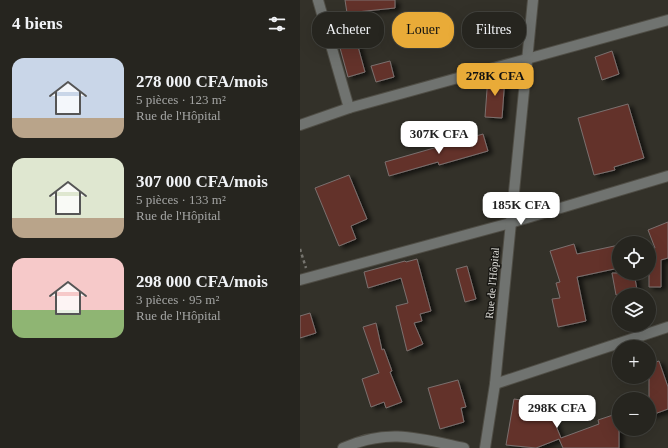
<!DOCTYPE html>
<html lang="fr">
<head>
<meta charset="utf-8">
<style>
	:root { --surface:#26251f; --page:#32312c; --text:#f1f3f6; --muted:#a4a5a4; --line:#42423d; --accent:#e9ab38 }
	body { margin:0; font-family:"Times New Roman",serif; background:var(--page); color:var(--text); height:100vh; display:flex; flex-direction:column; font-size:15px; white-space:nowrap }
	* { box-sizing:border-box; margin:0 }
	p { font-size:13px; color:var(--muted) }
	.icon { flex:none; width:22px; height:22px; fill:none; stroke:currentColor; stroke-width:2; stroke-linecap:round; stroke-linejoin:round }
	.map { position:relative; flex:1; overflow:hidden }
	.sheet { display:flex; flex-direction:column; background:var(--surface); width:300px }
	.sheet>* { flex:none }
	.banner { position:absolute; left:12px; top:12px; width:296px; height:36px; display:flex; gap:8px }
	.fabs { position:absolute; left:312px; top:236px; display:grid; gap:8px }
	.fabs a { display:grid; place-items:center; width:44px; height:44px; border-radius:50%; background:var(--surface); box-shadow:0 4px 16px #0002,0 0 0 1px var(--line); font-size:20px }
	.price { position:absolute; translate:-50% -34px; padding:0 9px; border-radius:8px; background:#fff; color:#222; font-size:13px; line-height:26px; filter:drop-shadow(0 1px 2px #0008) }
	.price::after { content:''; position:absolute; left:50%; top:24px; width:12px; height:9px; margin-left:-6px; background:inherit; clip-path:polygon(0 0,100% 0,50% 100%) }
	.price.current { background:var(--accent); color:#111 }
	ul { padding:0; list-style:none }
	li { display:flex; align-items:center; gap:12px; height:100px; padding:0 12px }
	li span { display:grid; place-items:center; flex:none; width:112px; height:80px; border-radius:12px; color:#555 }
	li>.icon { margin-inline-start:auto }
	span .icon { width:48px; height:48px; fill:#fffc; stroke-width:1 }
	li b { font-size:17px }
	h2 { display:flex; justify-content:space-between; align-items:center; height:48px; padding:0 12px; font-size:17px }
	.pill { padding:0 14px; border-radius:16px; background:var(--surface); box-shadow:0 4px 16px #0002,0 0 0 1px var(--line); font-size:14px; line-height:36px }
	.pill.current { background:var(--accent); color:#111 }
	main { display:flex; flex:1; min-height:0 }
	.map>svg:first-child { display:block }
</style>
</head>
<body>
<main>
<section class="sheet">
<h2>4 biens<svg class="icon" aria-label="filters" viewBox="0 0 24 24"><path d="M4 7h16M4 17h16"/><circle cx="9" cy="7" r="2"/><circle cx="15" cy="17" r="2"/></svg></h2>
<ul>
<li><span style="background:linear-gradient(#c9d6e8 75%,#b9a48a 0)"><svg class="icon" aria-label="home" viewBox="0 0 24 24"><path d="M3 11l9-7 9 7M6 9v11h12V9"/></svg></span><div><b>278 000 CFA/mois</b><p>5 pièces · 123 m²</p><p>Rue de l'Hôpital</p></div></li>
<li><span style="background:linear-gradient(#dfe7d0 75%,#b9a48a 0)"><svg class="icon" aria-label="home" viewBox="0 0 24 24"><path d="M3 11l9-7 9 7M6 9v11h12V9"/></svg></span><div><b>307 000 CFA/mois</b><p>5 pièces · 133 m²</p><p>Rue de l'Hôpital</p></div></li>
<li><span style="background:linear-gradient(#f6c9c9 65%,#8fb573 0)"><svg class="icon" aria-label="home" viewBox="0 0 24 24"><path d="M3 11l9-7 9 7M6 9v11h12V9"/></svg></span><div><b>298 000 CFA/mois</b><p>3 pièces · 95 m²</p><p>Rue de l'Hôpital</p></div></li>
</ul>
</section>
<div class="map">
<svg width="368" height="448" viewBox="0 0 368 448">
	<defs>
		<filter id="shadow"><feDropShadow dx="4.5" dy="2.5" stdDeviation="2" flood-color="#0009"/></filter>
	</defs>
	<rect width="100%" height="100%" fill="#333129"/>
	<!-- building -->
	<g fill="#64322c" stroke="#7b706e" filter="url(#shadow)">
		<path d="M45,0H95V8L47,13Z"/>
		<path d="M54,32L65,72L48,77L37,37Z"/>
		<path d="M312,51L319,74L302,80L295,57Z"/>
		<path d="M90,61L94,77L76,82L71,66Z"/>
		<path d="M188,76L205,77L202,118L185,117Z"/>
		<path d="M328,104L344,158L314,167L315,170L294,175L278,118Z"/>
		<path d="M183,134L188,151L139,165L138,162L89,176L85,162Z"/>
		<path d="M49,175L67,219L51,226L56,239L39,246L15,188Z"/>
		<path d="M368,222V258L361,260V287H349V249L355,248L348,230Z"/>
		<path d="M274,244L277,254L319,245V268L277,277L286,321L258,327L252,299L260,298L256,283L260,282L250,251Z"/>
		<path d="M117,259L131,311L120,314L122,321L114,323L123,344L107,351L96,306L108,303L101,278L68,288L64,272L105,261L106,262Z"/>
		<path d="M167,266L176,299L165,302L156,269Z"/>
		<path d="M312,273H334L338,295H316Z"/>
		<path d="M10,313L16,333L0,338V316Z"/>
		<path d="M76,323L82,350L84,349L92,371L90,372L102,402L86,408L84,402L71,407L62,379L79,373L63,327Z"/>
		<path d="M359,361L368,387V409L349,416V364Z"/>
		<path d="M158,380L166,407L161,408L164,422L140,429L128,388Z"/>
		<path d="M214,399L247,404L261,438L299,424L298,420L319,413V448H263L259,439L236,448L206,445Z"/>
	</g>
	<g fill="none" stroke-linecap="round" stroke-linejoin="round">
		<defs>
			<g id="minor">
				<path d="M18,0L49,108"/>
				<path d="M0,125L49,108L368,20"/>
				<path d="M0,280L210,223L368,176"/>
				<path d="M195,384L368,327"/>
				<path d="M43,448C88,428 118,438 164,448"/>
				<path d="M185,448L195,384L233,0"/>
			</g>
		</defs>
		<!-- minor casing -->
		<use href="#minor" stroke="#4f4d45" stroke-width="12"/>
		<!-- path -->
		<path stroke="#77756f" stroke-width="2.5" stroke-dasharray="3 3" stroke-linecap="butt" d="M0,249L6,268"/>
		<!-- minor -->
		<use href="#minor" stroke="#707370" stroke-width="10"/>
	</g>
	<g text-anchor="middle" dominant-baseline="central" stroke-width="3" stroke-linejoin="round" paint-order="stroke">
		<!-- street labels -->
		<g font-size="11" fill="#e1e0db" stroke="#1a1915">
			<text transform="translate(192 283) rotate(-85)">Rue de l'Hôpital</text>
		</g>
	</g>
</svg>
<div class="fabs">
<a><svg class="icon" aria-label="locate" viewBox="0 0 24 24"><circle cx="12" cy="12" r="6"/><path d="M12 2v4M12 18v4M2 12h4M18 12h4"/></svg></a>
<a><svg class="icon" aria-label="layers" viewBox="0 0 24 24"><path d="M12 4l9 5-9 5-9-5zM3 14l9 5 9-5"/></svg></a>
<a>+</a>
<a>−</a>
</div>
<b class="price current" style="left:195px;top:97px">278K CFA</b>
<b class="price" style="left:139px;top:155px">307K CFA</b>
<b class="price" style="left:221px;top:226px">185K CFA</b>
<b class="price" style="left:257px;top:429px">298K CFA</b>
<div class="banner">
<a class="pill">Acheter</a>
<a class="pill current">Louer</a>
<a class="pill">Filtres</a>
</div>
</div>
</main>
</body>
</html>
